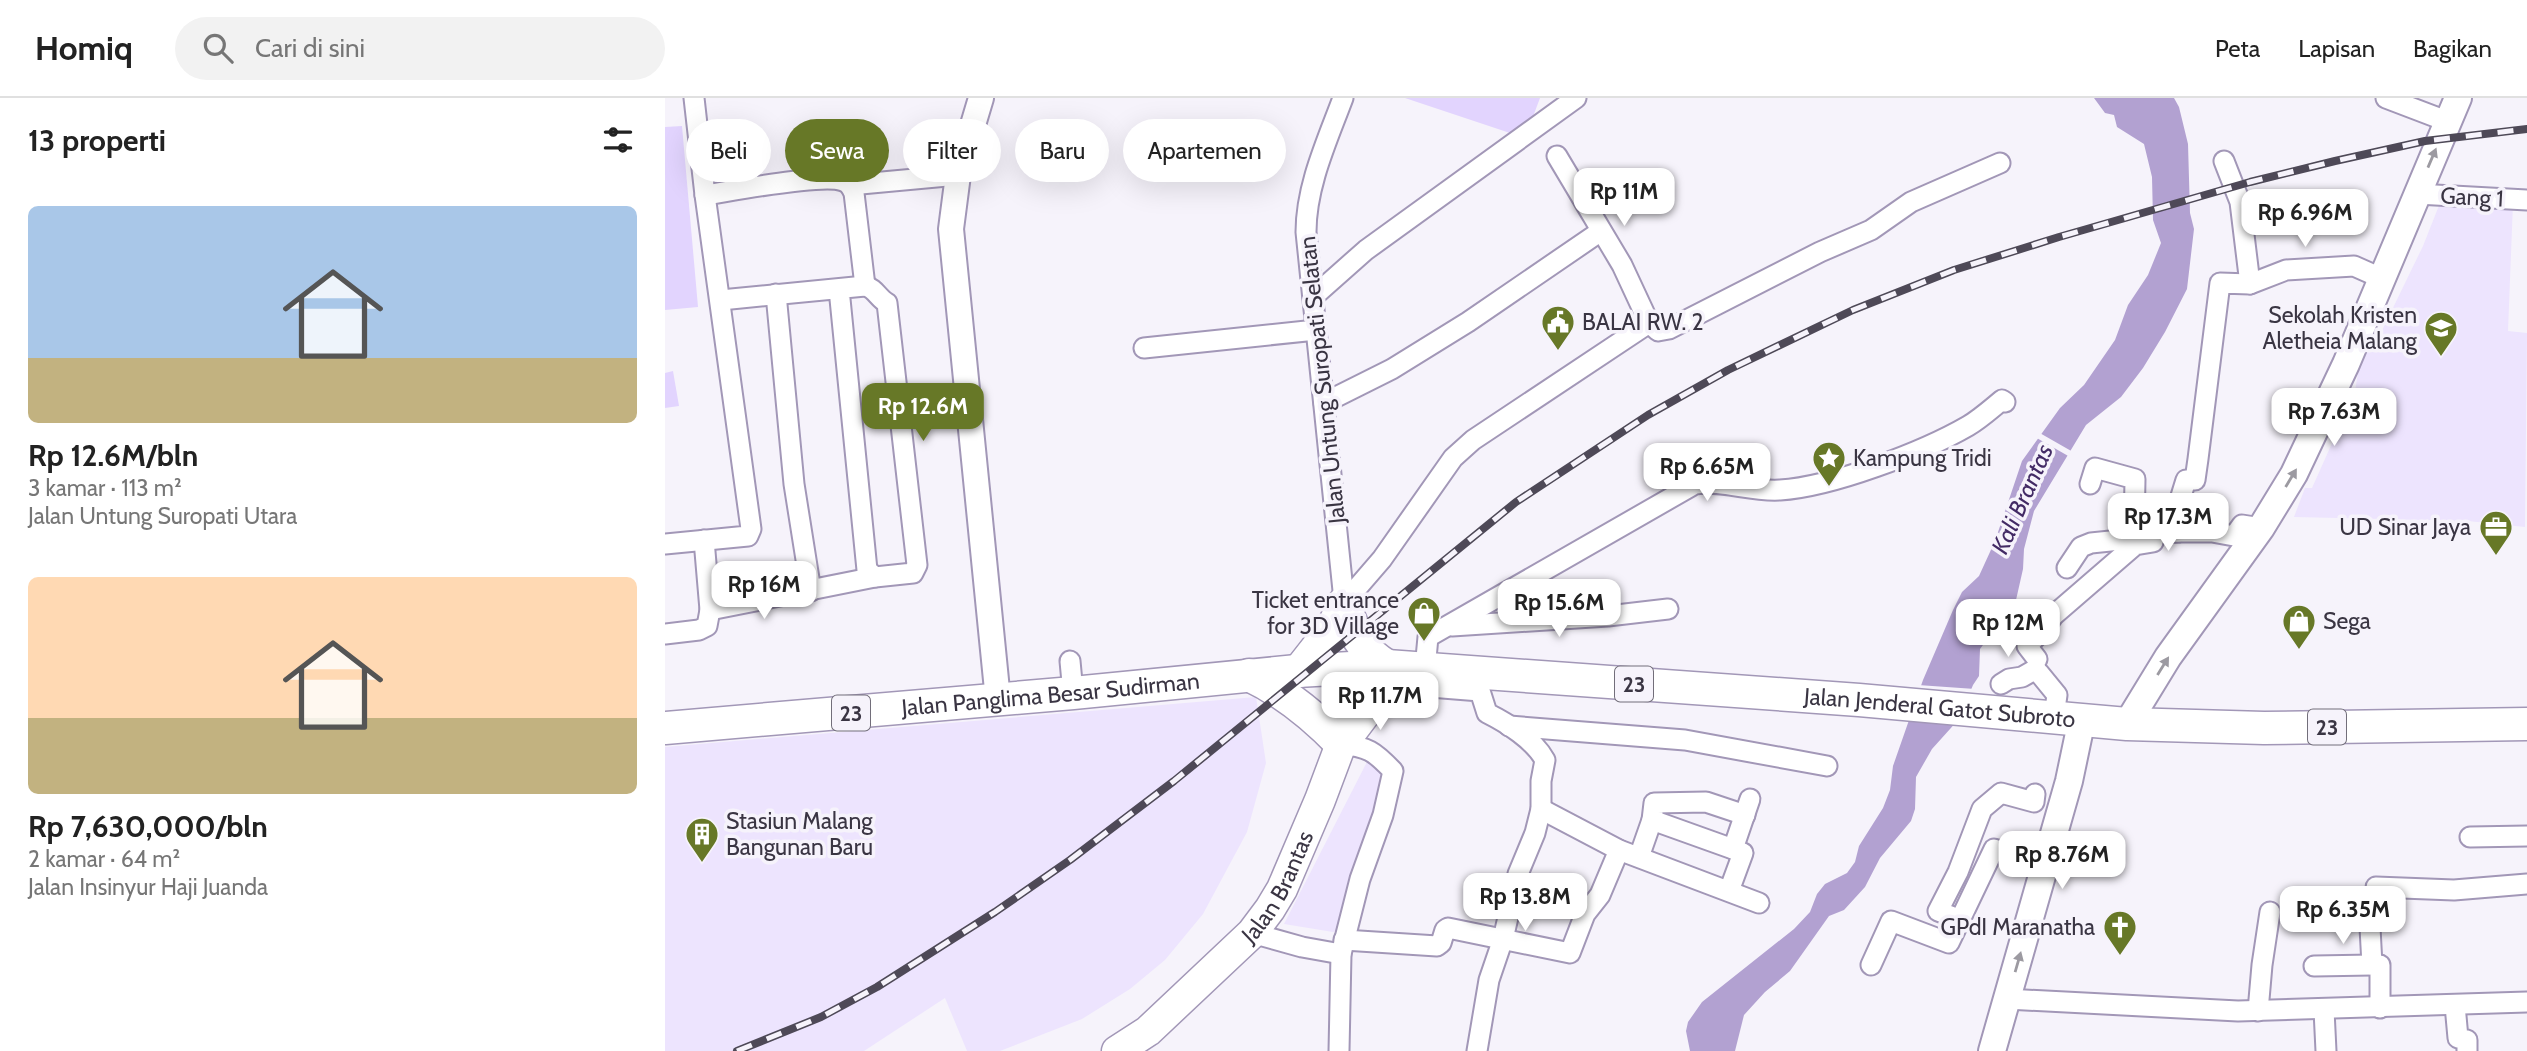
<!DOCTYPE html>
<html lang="id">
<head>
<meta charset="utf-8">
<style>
	:root { --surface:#fff; --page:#f2f2f2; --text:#222; --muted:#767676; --line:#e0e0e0; --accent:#677827 }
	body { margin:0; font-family:Cabin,sans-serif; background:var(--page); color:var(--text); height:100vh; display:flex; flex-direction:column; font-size:26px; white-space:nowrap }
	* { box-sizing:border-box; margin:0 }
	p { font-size:23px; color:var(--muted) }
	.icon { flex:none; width:38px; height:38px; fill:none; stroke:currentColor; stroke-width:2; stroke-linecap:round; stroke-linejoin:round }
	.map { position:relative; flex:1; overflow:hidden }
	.details { display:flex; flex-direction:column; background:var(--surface); width:665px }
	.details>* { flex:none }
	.guide { position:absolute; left:21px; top:21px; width:665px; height:63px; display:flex; gap:14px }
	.price { position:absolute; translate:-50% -60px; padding:0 16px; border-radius:14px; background:#fff; color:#222; font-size:23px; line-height:46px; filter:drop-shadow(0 2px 4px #0008) }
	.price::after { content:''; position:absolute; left:50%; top:42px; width:21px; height:16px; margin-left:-10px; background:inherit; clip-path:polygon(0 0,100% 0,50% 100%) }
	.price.current { background:var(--accent); color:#fff }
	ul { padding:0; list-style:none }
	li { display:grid; align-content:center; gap:14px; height:371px; padding:0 28px }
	li span { display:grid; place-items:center; height:217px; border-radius:10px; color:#555 }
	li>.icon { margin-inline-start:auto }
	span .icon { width:126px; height:126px; fill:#fffc; stroke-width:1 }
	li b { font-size:30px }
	h2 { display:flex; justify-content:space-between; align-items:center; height:84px; padding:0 28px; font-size:30px }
	.pill { padding:0 24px; border-radius:32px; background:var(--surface); box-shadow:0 7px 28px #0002; font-size:24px; line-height:63px }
	.pill.current { background:var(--accent); color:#fff }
	header { display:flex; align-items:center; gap:42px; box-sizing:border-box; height:98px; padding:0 35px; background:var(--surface); border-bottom:2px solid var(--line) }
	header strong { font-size:33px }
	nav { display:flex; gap:38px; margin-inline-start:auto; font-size:24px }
	.search { width:490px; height:63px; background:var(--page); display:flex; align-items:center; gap:18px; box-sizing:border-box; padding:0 24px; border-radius:38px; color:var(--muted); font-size:26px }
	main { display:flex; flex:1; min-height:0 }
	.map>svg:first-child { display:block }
</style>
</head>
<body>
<header>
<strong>Homiq</strong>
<div class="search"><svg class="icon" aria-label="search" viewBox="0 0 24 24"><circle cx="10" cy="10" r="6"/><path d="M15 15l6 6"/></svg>Cari di sini</div>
<nav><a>Peta</a><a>Lapisan</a><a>Bagikan</a></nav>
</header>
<main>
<section class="details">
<h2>13 properti<svg class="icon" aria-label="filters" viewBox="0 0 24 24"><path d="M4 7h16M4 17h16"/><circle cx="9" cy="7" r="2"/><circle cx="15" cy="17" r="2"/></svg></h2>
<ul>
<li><span style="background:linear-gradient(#a9c7e8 70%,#c2b280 0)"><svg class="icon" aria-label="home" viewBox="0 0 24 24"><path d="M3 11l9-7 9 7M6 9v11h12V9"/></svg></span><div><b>Rp 12.6M/bln</b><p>3 kamar · 113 m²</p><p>Jalan Untung Suropati Utara</p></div></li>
<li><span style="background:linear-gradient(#ffd9b3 65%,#c2b280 0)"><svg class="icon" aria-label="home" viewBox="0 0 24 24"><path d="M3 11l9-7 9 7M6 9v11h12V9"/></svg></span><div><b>Rp 7,630,000/bln</b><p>2 kamar · 64 m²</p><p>Jalan Insinyur Haji Juanda</p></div></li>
</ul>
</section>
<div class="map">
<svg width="1862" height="953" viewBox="0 0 1862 953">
	<rect width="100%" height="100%" fill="#f6f3fb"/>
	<!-- built -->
	<g fill="#ede4fe">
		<path d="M1775,105H1848L1843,233L1862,235L1860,429L1803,423L1629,419L1640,390H1647L1668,343L1664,341L1674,311L1687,314L1693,274L1686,271L1697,247L1709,249L1758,148Z"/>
		<path d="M591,599L601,665L582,734L538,816L500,862L465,891L417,921L335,953H302L280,900L199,953H0V649Z"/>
		<path d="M704,660L715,668L721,681L674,832L668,834L619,826Z"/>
	</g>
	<!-- green -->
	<g fill="#e2d4fe">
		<path d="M740,0H875L860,40Z"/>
		<path d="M17,28L33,209L0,212V29Z"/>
		<path d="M8,273L14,308L0,310V275Z"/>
	</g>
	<!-- water -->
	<path fill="#b2a1d1" d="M1429,0H1509L1514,9L1523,46L1525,115L1529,131L1522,191L1500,234L1478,270L1456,299L1421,327L1369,413L1359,451L1358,471L1351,502L1315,551L1314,578L1308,587L1294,621L1267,651L1251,679L1250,711L1246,723L1215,760L1200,789L1179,812L1164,818L1125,873L1100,894L1079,917L1070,953H1025L1021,933L1023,924L1037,904L1129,831L1145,814L1152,796L1160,786L1182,775L1190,764L1194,748L1218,710L1225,692L1228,668L1258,582L1288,512L1297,494L1314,478L1330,443L1357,363L1395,310L1419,287L1450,242L1463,207L1483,177L1496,145L1488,122L1487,79L1479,46L1452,29L1449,17L1440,15Z"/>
	<!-- pier -->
	<g fill="#f6f3fb">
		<path d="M1373,334L1408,354L1405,359L1370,339Z"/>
		<path d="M1253,587L1310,591L1294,627L1240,623Z"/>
	</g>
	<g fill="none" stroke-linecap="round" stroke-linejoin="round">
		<defs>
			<g id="minor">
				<path d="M678,0C662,43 641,88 641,134L680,512"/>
				<path d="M1721,0L1784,24"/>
				<path d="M892,58L957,167L984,225"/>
				<path d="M1559,63L1575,104L1585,186"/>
				<path d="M185,87L293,77"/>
				<path d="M1752,96L1862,102"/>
				<path d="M40,97C67,93 158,75 178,83C184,85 186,89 189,95L200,188"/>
				<path d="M111,196L129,386L146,493"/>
				<path d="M648,199L701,152L911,0"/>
				<path d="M56,202L200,188C210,190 213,200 222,205L252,467L248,475L210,479L202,472L174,191"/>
				<path d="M479,250L651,232"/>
				<path d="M659,305L727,271L803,224L936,133"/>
				<path d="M1425,386L1430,370L1470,381L1469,437"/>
				<path d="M1513,434V408L1521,382H1530L1533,361L1555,185L1585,186L1621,172L1689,168L1716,180"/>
				<path d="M0,446L83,438L86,431L40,97L29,0"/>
				<path d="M1402,470L1416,449L1426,445L1455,442L1469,437L1513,434H1547L1569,438L1577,427L1596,430"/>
				<path d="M679,505L717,461L788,360L808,342L984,225L993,233L1004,231L1155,154L1206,132L1246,104L1335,65"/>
				<path d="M45,512L210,479"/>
				<path d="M787,528L943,518L1003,511"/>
				<path d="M0,536L34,532L42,528L45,512L39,442"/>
				<path d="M1372,561L1362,548L1378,532L1389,517L1470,447L1488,444"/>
				<path d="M405,563L408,595"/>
				<path d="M760,571L763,539L1030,386C1058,382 1086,394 1115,392C1166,389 1258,354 1303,328C1315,321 1326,311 1337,302L1340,304"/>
				<path d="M1374,575L1392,597L1389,618"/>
				<path d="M1336,586L1344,581L1357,579L1371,571"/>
				<path d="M710,601L740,605L765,589L815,593L822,615C842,625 869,642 880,662L876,683V711L870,735L853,776L838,841L824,882L812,953"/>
				<path d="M844,628L1020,642L1162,668"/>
				<path d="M876,711L954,752L1094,805"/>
				<path d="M987,722L989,705L1041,704L1080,717"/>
				<path d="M1805,739L1862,738"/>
				<path d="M1068,751L1085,701"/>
				<path d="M974,759L987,722L1068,751L1078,755L1064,793"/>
				<path d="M1296,822L1273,813L1293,774L1317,711L1336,695L1369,704L1370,696"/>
				<path d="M587,835L637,849L676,856"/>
				<path d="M679,842L772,848L776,845L780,832L783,830L905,855L920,816L935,797L954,752"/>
				<path d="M1206,867L1226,823L1284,845L1329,751L1380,766"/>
				<path d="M1649,868L1707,867"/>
				<path d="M1342,901L1573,913L1862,904"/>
				<path d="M1790,907L1793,940L1802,942V953"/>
				<path d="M1715,910V867H1707L1704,811H1712L1711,789L1789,792L1862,786"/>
				<path d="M1659,912L1661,953"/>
				<path d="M1593,913L1597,867L1605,814"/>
				<path d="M674,953L676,856L695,781L718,717L728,673C709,653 703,649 676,646"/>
			</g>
			<path id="tertiary" d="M316,0L293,77L286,131L333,602"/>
			<g id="secondary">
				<path d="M1462,626L1503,559L1596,430L1629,376L1681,266L1793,0"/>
				<path d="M1327,953L1404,683L1417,621"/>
			</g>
			<g id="primary">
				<path id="s1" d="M452,953L483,933L587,835L605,811L617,791L655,702L676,646L688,569"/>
			</g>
			<g id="trunk">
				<path d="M679,505C689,534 695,552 722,568"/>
				<path d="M634,573L667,531L679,505"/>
				<path d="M584,577C620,594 648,617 676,646L710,601L743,570"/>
				<path id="s2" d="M0,630L408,595L632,573L722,568L1194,602L1462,626L1599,630L1862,626"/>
			</g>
		</defs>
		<!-- minor casing -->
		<use href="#minor" stroke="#a297b7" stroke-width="23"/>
		<!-- tertiary casing -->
		<use href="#tertiary" stroke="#a297b7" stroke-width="28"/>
		<!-- secondary casing -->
		<use href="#secondary" stroke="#a297b7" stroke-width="30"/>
		<!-- primary casing -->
		<use href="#primary" stroke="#a297b7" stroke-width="33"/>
		<!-- trunk casing -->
		<use href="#trunk" stroke="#a297b7" stroke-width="35"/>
		<!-- minor -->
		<use href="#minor" stroke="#fff" stroke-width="19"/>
		<!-- tertiary -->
		<use href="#tertiary" stroke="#fff" stroke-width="24"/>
		<!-- secondary -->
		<use href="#secondary" stroke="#fff" stroke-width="26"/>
		<!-- primary -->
		<use href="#primary" stroke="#fff" stroke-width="30"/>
		<!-- trunk -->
		<use href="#trunk" stroke="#fff" stroke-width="32"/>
		<defs>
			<path id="rail" d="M72,953L156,919L212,889L330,814L405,762L509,683L851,404L983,317L1063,272L1188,212L1289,172L1394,139L1585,84L1670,63L1760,43L1862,31"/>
		</defs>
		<!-- rail casing -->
		<use href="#rail" stroke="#4e4957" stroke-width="8"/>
		<!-- rail -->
		<use href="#rail" stroke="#f6f3fb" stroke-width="5" stroke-dasharray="16" stroke-linecap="butt"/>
	</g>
	<!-- one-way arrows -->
	<defs><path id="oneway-solid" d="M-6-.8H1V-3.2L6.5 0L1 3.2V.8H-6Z" transform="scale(1.75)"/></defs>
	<g fill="#9c9aa1">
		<use href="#oneway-solid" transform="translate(1767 60) rotate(-67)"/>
		<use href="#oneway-solid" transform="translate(1626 380) rotate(-59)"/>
		<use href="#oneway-solid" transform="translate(1498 568) rotate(-58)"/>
		<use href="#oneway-solid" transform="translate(1353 864) rotate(-74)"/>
	</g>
	<!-- icons -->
	<defs>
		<symbol id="civic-pin" viewBox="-11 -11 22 30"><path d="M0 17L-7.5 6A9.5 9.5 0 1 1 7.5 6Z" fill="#677827" stroke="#f6f3fb"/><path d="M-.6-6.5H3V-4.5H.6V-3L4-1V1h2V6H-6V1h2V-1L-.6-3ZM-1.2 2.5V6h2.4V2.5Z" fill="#fff"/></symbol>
		<symbol id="school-pin" viewBox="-11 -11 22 30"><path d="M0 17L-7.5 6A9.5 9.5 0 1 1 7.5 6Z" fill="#677827" stroke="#f6f3fb"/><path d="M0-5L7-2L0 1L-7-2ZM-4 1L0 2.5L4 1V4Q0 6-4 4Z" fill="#fff"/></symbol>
		<symbol id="sight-pin" viewBox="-11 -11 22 30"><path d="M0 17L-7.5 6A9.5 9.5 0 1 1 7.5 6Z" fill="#677827" stroke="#f6f3fb"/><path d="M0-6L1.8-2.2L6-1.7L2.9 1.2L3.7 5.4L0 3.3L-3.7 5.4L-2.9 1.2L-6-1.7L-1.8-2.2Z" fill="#fff"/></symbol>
		<symbol id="office-pin" viewBox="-11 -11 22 30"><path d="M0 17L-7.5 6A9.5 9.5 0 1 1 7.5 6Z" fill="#677827" stroke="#f6f3fb"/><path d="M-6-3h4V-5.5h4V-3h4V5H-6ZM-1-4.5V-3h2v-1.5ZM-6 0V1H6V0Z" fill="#fff"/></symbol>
		<symbol id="shop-pin" viewBox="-11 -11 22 30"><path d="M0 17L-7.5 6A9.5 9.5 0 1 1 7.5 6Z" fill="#677827" stroke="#f6f3fb"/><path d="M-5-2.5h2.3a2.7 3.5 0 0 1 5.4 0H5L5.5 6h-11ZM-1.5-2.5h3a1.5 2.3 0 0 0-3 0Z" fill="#fff"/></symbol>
		<symbol id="building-pin" viewBox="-11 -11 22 30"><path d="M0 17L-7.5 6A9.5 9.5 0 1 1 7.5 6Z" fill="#677827" stroke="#f6f3fb"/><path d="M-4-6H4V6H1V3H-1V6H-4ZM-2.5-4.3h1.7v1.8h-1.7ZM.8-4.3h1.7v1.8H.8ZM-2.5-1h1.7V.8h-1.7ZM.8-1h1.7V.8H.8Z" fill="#fff"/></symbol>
		<symbol id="church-pin" viewBox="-11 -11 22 30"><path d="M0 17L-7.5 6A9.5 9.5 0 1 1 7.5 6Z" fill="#677827" stroke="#f6f3fb"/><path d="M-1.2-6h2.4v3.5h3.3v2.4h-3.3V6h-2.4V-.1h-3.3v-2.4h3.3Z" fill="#fff"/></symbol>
	</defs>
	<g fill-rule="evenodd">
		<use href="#civic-pin" x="874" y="205" width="38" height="52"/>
		<use href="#school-pin" x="1757" y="211" width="38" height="52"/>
		<use href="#sight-pin" x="1145" y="341" width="38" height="52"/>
		<use href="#office-pin" x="1812" y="410" width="38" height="52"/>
		<use href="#shop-pin" x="740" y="496" width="38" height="52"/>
		<use href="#shop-pin" x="1615" y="504" width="38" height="52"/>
		<use href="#building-pin" x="18" y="717" width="38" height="52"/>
		<use href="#church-pin" x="1436" y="810" width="38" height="52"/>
	</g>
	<g text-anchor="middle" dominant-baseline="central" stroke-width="7" stroke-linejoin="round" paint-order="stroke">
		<!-- shield labels -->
		<g fill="#f6f3fb" stroke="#726e7a" stroke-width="2">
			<rect x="950" y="568.5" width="38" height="35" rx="5"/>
			<rect x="167" y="597.5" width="38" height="35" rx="5"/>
			<rect x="1643" y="611.5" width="38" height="35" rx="5"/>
		</g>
		<g font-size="21" font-weight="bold" fill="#3a3543">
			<text x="969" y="586">23</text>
			<text x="186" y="615">23</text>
			<text x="1662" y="629">23</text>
		</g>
		<!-- street labels -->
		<g font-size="23" fill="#3a3543" stroke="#f6f3fb">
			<text transform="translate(1807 99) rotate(3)">Gang 1</text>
			<text transform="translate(657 282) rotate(-96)">Jalan Untung Suropati Selatan</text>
			<text stroke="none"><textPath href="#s2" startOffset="387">Jalan Panglima Besar Sudirman</textPath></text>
			<text stroke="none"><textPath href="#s2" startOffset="1279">Jalan Jenderal Gatot Subroto</textPath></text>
			<text stroke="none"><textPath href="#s1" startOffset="233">Jalan Brantas</textPath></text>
		</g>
		<!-- poi labels -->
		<g font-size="23" fill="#3a3543" stroke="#f6f3fb" text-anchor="end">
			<text x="1752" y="217">Sekolah Kristen<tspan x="1752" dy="26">Aletheia Malang</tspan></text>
			<text x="917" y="224" text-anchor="start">BALAI RW. 2</text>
			<text x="1188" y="360" text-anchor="start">Kampung Tridi</text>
			<text x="1806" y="429">UD Sinar Jaya</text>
			<text x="734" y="502">Ticket entrance<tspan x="734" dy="26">for 3D Village</tspan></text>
			<text x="1658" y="523" text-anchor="start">Sega</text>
			<text x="61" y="723" text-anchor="start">Stasiun Malang<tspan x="61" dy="26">Bangunan Baru</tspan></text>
			<text x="1430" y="829">GPdI Maranatha</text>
		</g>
		<!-- water labels -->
		<g font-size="24" font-style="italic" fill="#432b65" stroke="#f6f3fb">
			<text transform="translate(1357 401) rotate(-66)">Kali Brantas</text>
		</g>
	</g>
</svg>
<b class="price" style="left:959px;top:130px">Rp 11M</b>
<b class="price" style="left:1640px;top:151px">Rp 6.96M</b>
<b class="price current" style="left:258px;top:345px">Rp 12.6M</b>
<b class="price" style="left:1669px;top:350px">Rp 7.63M</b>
<b class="price" style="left:1042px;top:405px">Rp 6.65M</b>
<b class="price" style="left:1503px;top:455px">Rp 17.3M</b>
<b class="price" style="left:99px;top:523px">Rp 16M</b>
<b class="price" style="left:894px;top:541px">Rp 15.6M</b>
<b class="price" style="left:1343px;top:561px">Rp 12M</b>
<b class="price" style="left:715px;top:634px">Rp 11.7M</b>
<b class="price" style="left:1397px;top:793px">Rp 8.76M</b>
<b class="price" style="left:860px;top:835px">Rp 13.8M</b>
<b class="price" style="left:1678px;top:848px">Rp 6.35M</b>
<div class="guide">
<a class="pill">Beli</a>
<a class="pill current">Sewa</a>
<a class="pill">Filter</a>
<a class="pill">Baru</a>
<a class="pill">Apartemen</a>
</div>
</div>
</main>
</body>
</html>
